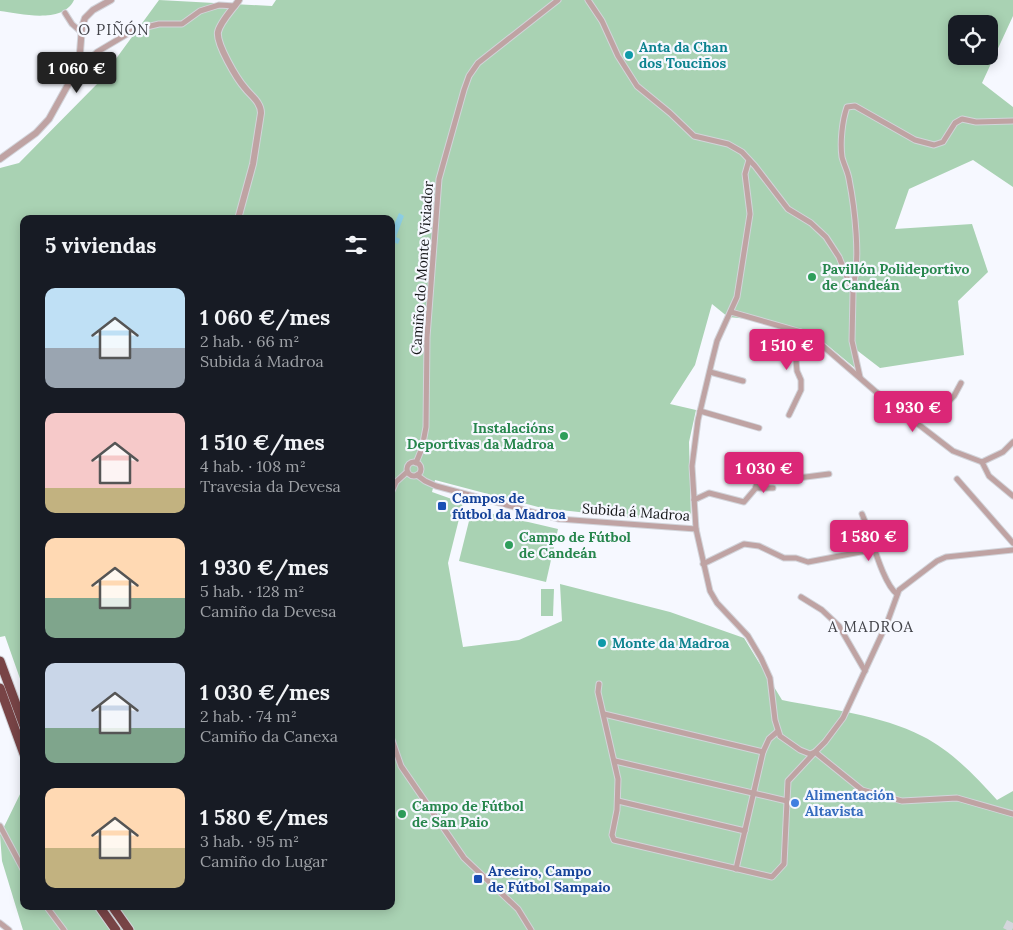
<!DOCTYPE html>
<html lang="es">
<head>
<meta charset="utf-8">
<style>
	:root { --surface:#171b24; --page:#242831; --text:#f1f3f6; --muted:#9ea1a6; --accent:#db2777 }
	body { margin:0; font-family:Lora,serif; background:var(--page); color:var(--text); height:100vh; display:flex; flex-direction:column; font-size:19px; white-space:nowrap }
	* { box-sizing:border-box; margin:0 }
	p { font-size:16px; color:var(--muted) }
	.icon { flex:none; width:28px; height:28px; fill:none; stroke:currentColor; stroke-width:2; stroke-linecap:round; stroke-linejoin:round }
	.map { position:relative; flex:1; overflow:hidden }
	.side { position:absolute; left:20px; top:215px; width:375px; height:695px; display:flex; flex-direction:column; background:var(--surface); border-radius:10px; box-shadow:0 2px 12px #0003 }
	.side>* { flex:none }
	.buttons { position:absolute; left:948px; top:15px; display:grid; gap:10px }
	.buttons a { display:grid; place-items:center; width:50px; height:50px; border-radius:10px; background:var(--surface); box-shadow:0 2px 12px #0003; font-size:25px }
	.price { position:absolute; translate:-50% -42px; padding:0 11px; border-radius:5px; background:var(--accent); color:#fff; font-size:16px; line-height:32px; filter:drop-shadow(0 1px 2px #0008) }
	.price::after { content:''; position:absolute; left:50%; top:30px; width:15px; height:11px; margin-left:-8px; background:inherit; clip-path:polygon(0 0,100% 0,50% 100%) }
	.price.selected { background:#222; color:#fff }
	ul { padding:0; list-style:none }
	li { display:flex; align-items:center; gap:15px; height:125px; padding:0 25px }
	li span { display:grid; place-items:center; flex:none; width:140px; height:100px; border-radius:10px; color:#555 }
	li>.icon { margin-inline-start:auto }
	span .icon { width:60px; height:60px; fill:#fffc; stroke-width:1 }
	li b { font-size:21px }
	h2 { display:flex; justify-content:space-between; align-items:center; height:60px; padding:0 25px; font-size:21px }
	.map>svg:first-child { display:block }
</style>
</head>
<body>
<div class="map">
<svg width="1013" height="930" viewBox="0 0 1013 930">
	<rect width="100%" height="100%" fill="#f6f8ff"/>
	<!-- green -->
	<g fill="#a9d2b3" fill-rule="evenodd">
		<path d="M0,0H74C63,24 21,14 0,11Z"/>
		<path d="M159,0L272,6L276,0H1013V16L982,83L1013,107V187L973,160L909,189L895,229L972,224L988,272L958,301L964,355L880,368L854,348L855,368L826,344L786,325L759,320L728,317L712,304L695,365L670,404L696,410L689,442L691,520L634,518L542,508L435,480L432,492L463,503L448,563L463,647L519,640L562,621L560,584L670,612L744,638L782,700C826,709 882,715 922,736C952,751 975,776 997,800L1013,791V930H23L2,861L0,835L24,786V906H391V219H24V690L5,636L0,637V168L19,163L99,82ZM956,24H989V56H956Z"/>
		<path d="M472,509L558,529L546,582L459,561Z"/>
		<path d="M541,589H554L553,616H541Z"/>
	</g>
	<!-- water -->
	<path fill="#8dcee3" d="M399,213L404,216L396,237L400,239L398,244L391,241V232Z"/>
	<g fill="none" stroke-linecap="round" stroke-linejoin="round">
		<!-- motorway-tunnel -->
		<path stroke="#d4d6dc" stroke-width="9" stroke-dasharray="9 4.5" stroke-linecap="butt" d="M1007,930L1013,918"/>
		<defs>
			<g id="minor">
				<path d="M588,0L602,21L618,56L637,86L670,113L694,136L728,144L742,152L755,166L788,209L811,223L826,237L839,257L853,292L852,341L860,377"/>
				<path d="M65,13L72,24L81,32"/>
				<path d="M77,72L97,52L134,30L159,24H182L200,11L219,5L235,6"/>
				<path d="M749,160L745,174L750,214L737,297L717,341L712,361L698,420L692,466L696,529L710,591L717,603L748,636L761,658L770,678L775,720L780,736L800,750L810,754L815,752L825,742L843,718L887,623L899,590L937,561L946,557L1013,550"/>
				<path d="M852,287C862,264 854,204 849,179C848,172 844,165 842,157C840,143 842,121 847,107L855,106L915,140L934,145L943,142L955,123L962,119L976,122L1013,121"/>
				<path d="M731,312L801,332L816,340L875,391L953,451L982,462"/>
				<path d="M710,372L743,381"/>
				<path d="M900,409L912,395L945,405L954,396L961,383"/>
				<path d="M700,411L759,428"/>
				<path d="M789,415L801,390V380L797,371L795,349L801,332"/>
				<path d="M982,462L989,476L1013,496"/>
				<path d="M982,462L1003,452L1013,442"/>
				<circle cx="414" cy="469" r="7"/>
				<path d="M416,463L422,448L426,427L427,337L439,179L464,90L469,76L478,63L558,0"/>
				<path d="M417,475L425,481L436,486L559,519L696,529"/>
				<path d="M957,479L1013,543"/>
				<path d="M756,488H773"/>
				<path d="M391,493L396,482L407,472"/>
				<path d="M694,500L709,493L744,502L755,489L759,477L792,470L798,478L829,474"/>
				<path d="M862,514C871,534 882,583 897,594"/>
				<path d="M703,564L744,544L759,546L784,558H796L808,562L876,549"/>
				<path d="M801,597L822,610L839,626L865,671"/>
				<path d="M599,684L598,692L618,779L617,810L612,835L614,840L772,877L784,864L788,781L815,752L862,790L902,801L957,798L1013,814"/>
				<path d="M604,714L763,752"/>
				<path d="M391,737L401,766L464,858L518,909L531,930"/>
				<path d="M615,761L787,801"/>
				<path d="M618,801L745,831"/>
				<path d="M0,826L24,871"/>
				<path d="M736,869L763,752L769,739L777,732"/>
				<path d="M46,906L64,930"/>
				<path d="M0,923L9,930"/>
			</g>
			<g id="tertiary">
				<path d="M0,159L36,133L49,119L79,65L82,27L85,18L93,10L111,0"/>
				<path d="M238,219L253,164L261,113C261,102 251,96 245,88C237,79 216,44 218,32C220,22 233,9 239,0"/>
			</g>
			<g id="motorway">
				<path d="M0,661L24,726"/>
				<path d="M0,688L24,754"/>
				<path d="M99,906L116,930"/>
				<path d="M112,906L129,930"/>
			</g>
		</defs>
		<!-- minor casing -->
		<use href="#minor" stroke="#d2d4da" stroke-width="7"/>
		<!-- tertiary casing -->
		<use href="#tertiary" stroke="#d2d4da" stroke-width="8"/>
		<!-- motorway casing -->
		<use href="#motorway" stroke="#d2d4da" stroke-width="11"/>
		<!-- minor -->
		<use href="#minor" stroke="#bfa3a3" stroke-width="5"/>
		<!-- tertiary -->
		<use href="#tertiary" stroke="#bfa3a3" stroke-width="6"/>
		<!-- motorway -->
		<use href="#motorway" stroke="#784446" stroke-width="9"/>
	</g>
	<!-- markers -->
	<g fill="#0f9aa8" stroke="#f6f8ff" stroke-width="2">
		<circle cx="629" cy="55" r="5"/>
		<circle cx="602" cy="643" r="5"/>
	</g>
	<g fill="#2e9e5b" stroke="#f6f8ff" stroke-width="2">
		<circle cx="812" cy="277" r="5"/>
		<circle cx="564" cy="436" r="5"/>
		<circle cx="509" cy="545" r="5"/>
		<circle cx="402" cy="814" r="5"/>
	</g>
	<g fill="#1a4fb4" stroke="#f6f8ff" stroke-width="2">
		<rect x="437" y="501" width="10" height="10" rx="2.5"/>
		<rect x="473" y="874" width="10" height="10" rx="2.5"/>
	</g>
	<circle fill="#3f7fe0" stroke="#f6f8ff" stroke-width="2" cx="795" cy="803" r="5"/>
	<g text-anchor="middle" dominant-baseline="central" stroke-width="4.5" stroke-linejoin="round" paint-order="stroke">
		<!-- culture labels -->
		<g font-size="14" font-weight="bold" fill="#0d838f" stroke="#f6f8ff" text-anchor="start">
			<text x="639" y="47">Anta da Chan<tspan x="639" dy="16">dos Touciños</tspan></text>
			<text x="612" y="643">Monte da Madroa</text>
		</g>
		<!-- street labels -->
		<g font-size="14" fill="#141517" stroke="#f6f8ff">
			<text transform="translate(422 268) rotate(-86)">Camiño do Monte Vixiador</text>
			<text transform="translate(636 512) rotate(4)">Subida á Madroa</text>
		</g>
		<!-- leisure labels -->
		<g font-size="14" font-weight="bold" fill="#27864d" stroke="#f6f8ff" text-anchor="start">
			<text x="822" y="269">Pavillón Polideportivo<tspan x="822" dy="16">de Candeán</tspan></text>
			<text x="554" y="428" text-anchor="end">Instalacións<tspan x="554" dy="16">Deportivas da Madroa</tspan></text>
			<text x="519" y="537">Campo de Fútbol<tspan x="519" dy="16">de Candeán</tspan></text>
			<text x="412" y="806">Campo de Fútbol<tspan x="412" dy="16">de San Paio</tspan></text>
		</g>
		<!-- transit labels -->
		<g font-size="14" font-weight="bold" fill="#164399" stroke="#f6f8ff" text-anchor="start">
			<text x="452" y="498">Campos de<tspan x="452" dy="16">fútbol da Madroa</tspan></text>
			<text x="488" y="871">Areeiro, Campo<tspan x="488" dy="16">de Fútbol Sampaio</tspan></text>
		</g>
		<!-- shop labels -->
		<g font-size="14" font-weight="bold" fill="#366cbe" stroke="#f6f8ff" text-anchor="start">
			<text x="805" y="795">Alimentación<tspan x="805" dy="16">Altavista</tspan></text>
		</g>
		<!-- neighbourhood labels -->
		<g font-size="15" letter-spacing="1" fill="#424349" stroke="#f6f8ff">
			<text x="114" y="29">O PIÑÓN</text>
			<text x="871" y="626">A MADROA</text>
		</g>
	</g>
</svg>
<div class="buttons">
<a><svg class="icon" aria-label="locate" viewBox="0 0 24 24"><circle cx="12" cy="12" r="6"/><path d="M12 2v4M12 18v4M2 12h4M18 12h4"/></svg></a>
</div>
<b class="price selected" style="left:77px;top:94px">1 060 €</b>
<b class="price" style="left:787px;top:371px">1 510 €</b>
<b class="price" style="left:913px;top:433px">1 930 €</b>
<b class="price" style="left:764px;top:494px">1 030 €</b>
<b class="price" style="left:869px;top:562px">1 580 €</b>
<section class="side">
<h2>5 viviendas<svg class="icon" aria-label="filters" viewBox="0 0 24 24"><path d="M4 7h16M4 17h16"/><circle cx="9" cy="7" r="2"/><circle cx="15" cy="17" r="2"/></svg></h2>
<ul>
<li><span style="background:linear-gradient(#bfe0f5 60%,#9aa5b1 0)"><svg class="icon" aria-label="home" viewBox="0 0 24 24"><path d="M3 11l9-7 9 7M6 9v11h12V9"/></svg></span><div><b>1 060 €/mes</b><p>2 hab. · 66 m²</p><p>Subida á Madroa</p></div></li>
<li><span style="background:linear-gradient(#f6c9c9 75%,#c2b280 0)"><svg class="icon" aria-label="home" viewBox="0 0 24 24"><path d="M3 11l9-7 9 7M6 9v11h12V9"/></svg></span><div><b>1 510 €/mes</b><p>4 hab. · 108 m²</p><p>Travesia da Devesa</p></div></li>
<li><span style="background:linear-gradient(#ffd9b3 60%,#7fa58c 0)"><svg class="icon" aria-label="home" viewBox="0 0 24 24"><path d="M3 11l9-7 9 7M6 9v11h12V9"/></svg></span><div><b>1 930 €/mes</b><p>5 hab. · 128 m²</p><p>Camiño da Devesa</p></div></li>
<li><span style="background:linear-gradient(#c9d6e8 65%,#7fa58c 0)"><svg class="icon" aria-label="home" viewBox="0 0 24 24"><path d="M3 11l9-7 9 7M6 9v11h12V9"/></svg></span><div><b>1 030 €/mes</b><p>2 hab. · 74 m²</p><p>Camiño da Canexa</p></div></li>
<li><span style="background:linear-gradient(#ffd9b3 60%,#c2b280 0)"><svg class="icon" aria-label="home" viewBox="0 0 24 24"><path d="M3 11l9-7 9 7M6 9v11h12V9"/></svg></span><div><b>1 580 €/mes</b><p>3 hab. · 95 m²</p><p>Camiño do Lugar</p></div></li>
</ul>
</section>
</div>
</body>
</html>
